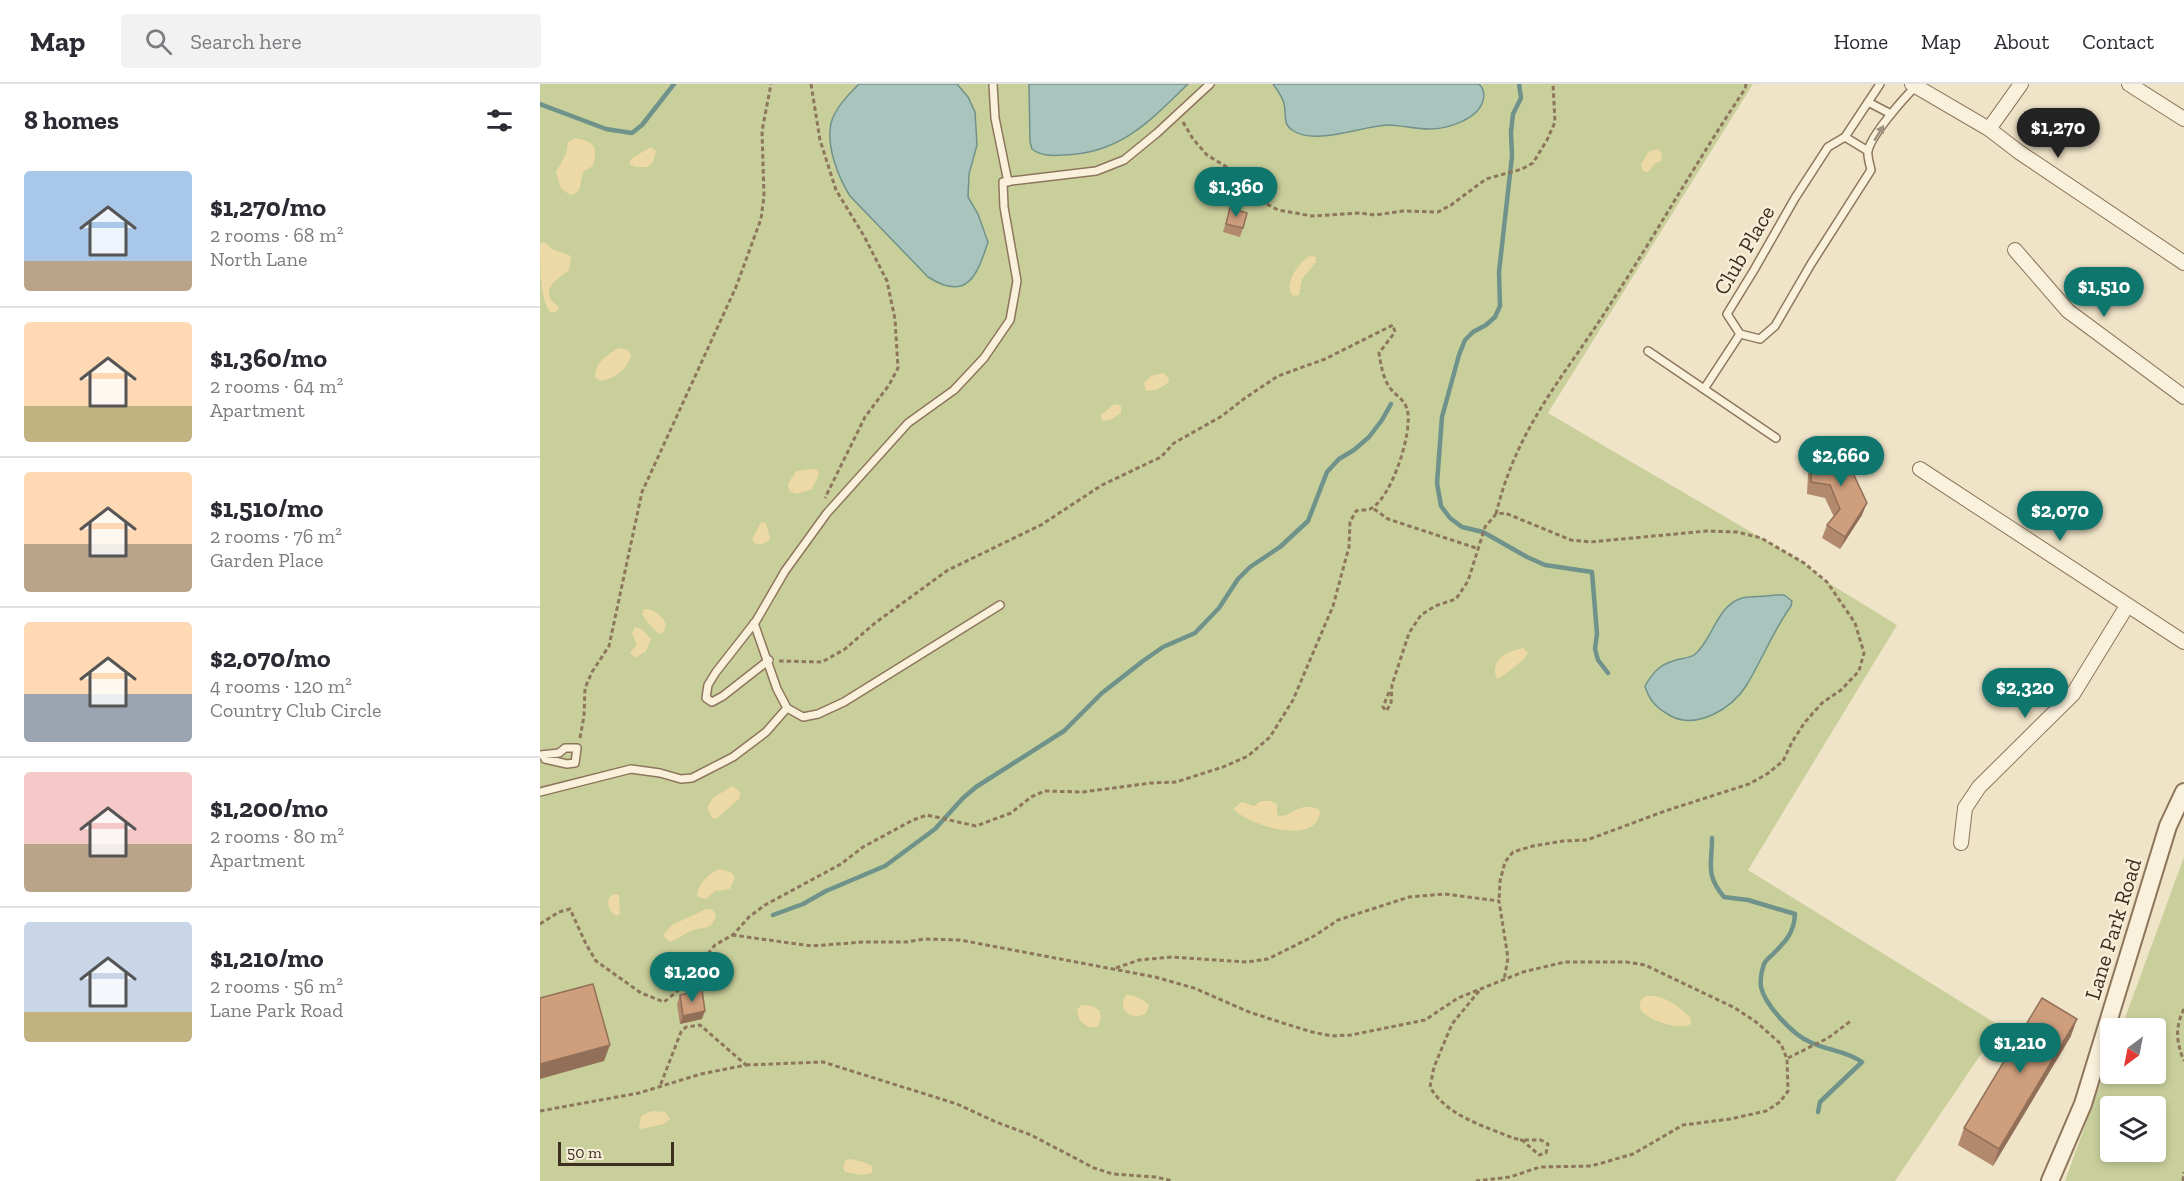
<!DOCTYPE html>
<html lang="en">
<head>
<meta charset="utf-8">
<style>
	:root { --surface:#fff; --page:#f2f2f3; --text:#2b2b33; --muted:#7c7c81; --line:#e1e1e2; --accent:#0f766e }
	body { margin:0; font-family:"Zilla Slab",serif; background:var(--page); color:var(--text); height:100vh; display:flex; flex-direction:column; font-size:22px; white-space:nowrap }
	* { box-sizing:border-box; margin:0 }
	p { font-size:20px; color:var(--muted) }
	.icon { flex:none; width:33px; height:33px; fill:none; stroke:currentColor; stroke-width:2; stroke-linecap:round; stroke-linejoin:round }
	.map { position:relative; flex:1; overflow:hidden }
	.drawer { display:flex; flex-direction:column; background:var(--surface); width:540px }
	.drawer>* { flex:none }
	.needle { width:39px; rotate:212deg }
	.tools { position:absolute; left:1560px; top:934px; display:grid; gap:12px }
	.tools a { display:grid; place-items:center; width:66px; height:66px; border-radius:6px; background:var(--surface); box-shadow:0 3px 9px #0003; font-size:30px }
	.scale { position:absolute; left:18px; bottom:15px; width:116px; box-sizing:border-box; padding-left:6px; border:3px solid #3d2e20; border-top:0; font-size:16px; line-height:21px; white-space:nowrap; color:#3d2e20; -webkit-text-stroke:4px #f7eed8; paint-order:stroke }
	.price { position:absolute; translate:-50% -51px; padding:0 14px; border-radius:21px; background:var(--accent); color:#fff; font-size:20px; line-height:39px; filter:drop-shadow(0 2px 3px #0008) }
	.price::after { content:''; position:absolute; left:50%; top:36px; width:18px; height:14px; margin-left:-9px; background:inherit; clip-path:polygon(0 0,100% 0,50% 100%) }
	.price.on { background:#222; color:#fff }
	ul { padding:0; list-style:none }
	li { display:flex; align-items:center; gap:18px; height:150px; padding:0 24px }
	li+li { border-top:2px solid var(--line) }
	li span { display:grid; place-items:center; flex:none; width:168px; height:120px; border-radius:6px; color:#555 }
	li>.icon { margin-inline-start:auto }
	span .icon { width:72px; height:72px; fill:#fffc; stroke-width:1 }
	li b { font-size:26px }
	h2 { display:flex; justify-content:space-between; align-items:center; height:72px; padding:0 24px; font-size:26px }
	header { display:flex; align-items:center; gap:36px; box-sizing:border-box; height:84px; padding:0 30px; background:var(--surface); border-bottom:2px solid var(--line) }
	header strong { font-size:28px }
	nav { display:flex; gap:33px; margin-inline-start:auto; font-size:21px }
	.search { width:420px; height:54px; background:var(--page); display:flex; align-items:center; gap:15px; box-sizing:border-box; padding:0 21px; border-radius:6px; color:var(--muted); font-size:22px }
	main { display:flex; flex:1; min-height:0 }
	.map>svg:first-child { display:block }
</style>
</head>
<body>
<header>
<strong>Map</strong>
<div class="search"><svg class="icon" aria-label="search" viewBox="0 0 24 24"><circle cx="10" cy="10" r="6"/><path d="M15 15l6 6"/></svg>Search here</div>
<nav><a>Home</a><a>Map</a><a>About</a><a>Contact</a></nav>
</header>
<main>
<section class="drawer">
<h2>8 homes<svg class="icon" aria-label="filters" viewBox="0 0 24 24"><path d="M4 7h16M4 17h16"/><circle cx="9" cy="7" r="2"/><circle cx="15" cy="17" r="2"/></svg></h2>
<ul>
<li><span style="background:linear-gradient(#a9c7e8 75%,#b9a48a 0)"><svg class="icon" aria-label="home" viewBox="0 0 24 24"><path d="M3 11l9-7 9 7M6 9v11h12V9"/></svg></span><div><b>$1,270/mo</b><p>2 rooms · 68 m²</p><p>North Lane</p></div></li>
<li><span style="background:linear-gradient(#ffd9b3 70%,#c2b280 0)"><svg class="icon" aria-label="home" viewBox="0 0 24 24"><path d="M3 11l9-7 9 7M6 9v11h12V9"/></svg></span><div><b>$1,360/mo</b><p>2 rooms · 64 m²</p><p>Apartment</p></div></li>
<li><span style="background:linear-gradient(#ffd9b3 60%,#b9a48a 0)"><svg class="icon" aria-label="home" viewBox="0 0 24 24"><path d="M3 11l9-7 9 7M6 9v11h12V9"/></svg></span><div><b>$1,510/mo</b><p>2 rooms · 76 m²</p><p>Garden Place</p></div></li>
<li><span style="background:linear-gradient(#ffd9b3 60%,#9aa5b1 0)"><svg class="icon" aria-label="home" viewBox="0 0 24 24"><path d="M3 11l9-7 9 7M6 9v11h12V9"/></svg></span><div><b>$2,070/mo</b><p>4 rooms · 120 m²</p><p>Country Club Circle</p></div></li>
<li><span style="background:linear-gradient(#f6c9c9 60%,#b9a48a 0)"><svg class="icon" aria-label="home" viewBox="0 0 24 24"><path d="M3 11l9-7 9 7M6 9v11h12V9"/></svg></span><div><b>$1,200/mo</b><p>2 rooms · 80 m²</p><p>Apartment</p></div></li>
<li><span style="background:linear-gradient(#c9d6e8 75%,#c2b280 0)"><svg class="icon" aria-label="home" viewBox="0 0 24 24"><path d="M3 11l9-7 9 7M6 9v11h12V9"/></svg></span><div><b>$1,210/mo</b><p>2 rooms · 56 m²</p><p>Lane Park Road</p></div></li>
</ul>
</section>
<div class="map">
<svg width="1644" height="1097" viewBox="0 0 1644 1097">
	<rect width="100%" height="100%" fill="#f0e4c8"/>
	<!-- green -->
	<g fill="#c9cf9b" fill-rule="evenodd">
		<path d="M0,0H1213L1008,329L1264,479L1287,498L1357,541L1208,786L1460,942L1355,1097H0Z"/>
		<path d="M1644,773V1097H1525L1570,973V990H1616V945H1581ZM1570,1023H1616V1068H1570Z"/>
	</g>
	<!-- sand -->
	<g fill="#ecd9a5">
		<path d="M35,54C55,58 58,62 53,82L44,87C39,97 43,110 30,111L21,104L16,88L26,70L28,58Z"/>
		<path d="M111,63L116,67L113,78L108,83H96L89,80L92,74Z"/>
		<path d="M1118,65L1122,70L1121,77L1114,80L1108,88L1103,87L1101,81L1108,68Z"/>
		<path d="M4,158L12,165L31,172L29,186C21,193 1,204 12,217C14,219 17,221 19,224L16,228H10C0,215 0,180 0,160Z"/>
		<path d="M769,172L776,173V178L762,195L759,211L753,212C743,200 758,180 769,172Z"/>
		<path d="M78,264L88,266L91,271C89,284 73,296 60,297L55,293C55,278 66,272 78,264Z"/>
		<path d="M623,289L629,294L628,299L616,306L606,307L604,299L611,292Z"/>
		<path d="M574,320L581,322V329L570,336L562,337L561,331Z"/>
		<path d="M272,385H277L279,390L272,405L257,410L249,407L248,400L256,387Z"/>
		<path d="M221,438L226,439L230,454C227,460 220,461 214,459L212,455Z"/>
		<path d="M104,525C113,524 122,532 126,540L124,548L120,550C114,546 104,535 102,529Z"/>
		<path d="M95,543L102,545L111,555L106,567L95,574L90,569L97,560L92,550Z"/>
		<path d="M983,564L988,569C985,576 964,592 957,595C949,576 967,567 983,564Z"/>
		<path d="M192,702L200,708V714L176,735L172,734L167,724L173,714Z"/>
		<path d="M721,717H730L737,720V730L739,732C754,732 758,717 778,725L780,728C776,763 708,741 693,725L702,718L714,722Z"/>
		<path d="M180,785L192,789L195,794L190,805L175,807L166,815L158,813L157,809C160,798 169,789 180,785Z"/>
		<path d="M76,810L79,811L80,830L76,832L73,830C67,823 65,812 76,810Z"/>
		<path d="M166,825L172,826L176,830C173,848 162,842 151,847C143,850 138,856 129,858L123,851L132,841Z"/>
		<path d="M586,911C593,910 606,916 609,922L606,929C593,938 576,926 586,911Z"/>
		<path d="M1106,912C1123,910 1138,922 1150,933L1151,940C1136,949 1081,928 1106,912Z"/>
		<path d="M542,921L552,922L559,926L561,934L558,942C551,946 544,941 539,935L537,925Z"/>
		<path d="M112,1027L125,1028L130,1035L124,1040L101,1045L99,1043L101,1032Z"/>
		<path d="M311,1075L323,1078L332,1082V1089L321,1091L305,1088L303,1083L306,1076Z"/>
	</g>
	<!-- water -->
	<g fill="#a9c4bc" stroke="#6f938a" stroke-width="1.5">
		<path d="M319,0H417L428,13L435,28L437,61L429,90L428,113L438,130L448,158C437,192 427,218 388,193L310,112C298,93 286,62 291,39C295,24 309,10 319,0Z"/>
		<path d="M489,0H648C610,37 580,70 523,71C511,72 501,72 492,65L490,58Z"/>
		<path d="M733,0H939C944,5 945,10 943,17C937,36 907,45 889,45C875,45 861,41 847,41C822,42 774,62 752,46C742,39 747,30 744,20C743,13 737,6 733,0Z"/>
		<path d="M1235,511H1244L1252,517L1251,522C1233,547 1222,576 1206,602C1192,624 1157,646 1131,632C1118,625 1109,617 1105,602C1114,586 1122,579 1140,575C1145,574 1151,573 1154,571C1173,556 1176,522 1202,514C1209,512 1225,513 1235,511Z"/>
	</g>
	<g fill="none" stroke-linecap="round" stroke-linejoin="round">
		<!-- stream -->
		<g stroke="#6f938a" stroke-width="4.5">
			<path d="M979,0L981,14L973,30L971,48L972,72L959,188L960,222L955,233L946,241L933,248L925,256L919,271L902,333L897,399L901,422L910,434L922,443L943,448L987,473L1005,481L1052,488L1057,550L1055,565L1058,576L1068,589"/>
			<path d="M0,20L66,45L92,49L102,41L134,0"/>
			<path d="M1172,754C1172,781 1165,790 1184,813L1208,816L1255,830C1254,849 1246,857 1233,870C1230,873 1226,876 1224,880C1222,886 1220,896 1221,903C1225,921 1253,951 1270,958C1286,966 1307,967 1322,978L1280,1018L1278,1028"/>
			<path d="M233,831L263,820L286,807L345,782L395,745L423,714L436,703L524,647L562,609L603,577L623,563L655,549L679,524L698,495L710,483L740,463L768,437L787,388L799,375L814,366L829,353L842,336L851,320"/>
		</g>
		<defs>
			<g id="service">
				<path d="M453,0L455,34L468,98"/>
				<path d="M1328,18L1351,30"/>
				<path d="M1305,53L1340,0"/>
				<path d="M1328,67L1305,53L1288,63L1255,114L1214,186L1187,230L1200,250L1220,255L1235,242L1271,180L1331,86C1330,81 1327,72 1328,67C1331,51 1364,14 1376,2"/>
				<path d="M1108,267L1236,354"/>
				<path d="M1164,305L1200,250"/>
				<path d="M214,539L237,605L247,624L263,633L278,630L304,618L460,521"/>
				<path d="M229,576L183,612L172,618L166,614L168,601L176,588L216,537L245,487L287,429L368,339L414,306L444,274L470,236L477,197L464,123L463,98L556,87L584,76L617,49L670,0"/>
				<path d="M0,671L19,669L25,664H37L35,679L27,680L5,675"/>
				<path d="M0,708L91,685L120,689L141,695L152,694L193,673L226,648L247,624"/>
			</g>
			<g id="minor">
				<path d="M1372,0L1449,45L1479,68L1644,179"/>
				<path d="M1589,0L1644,35"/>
				<path d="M1449,45L1481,0"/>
				<path d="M1475,166L1528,227L1644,313"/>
				<path d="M1380,385L1644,558"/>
				<path d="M1421,759L1425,724L1439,703L1533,610L1587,522"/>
			</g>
			<path id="tertiary" d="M1510,1097L1543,1020L1628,742L1644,708"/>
		</defs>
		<!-- service casing -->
		<use href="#service" stroke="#8d765c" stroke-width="10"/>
		<!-- minor casing -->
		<use href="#minor" stroke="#8d765c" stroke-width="16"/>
		<!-- tertiary casing -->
		<use href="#tertiary" stroke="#8d765c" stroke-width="20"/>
		<!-- path -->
		<g stroke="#8d765c" stroke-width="3" stroke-dasharray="4.5 3" stroke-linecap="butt">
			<path d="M271,0L280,56L296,106L324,152L347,197L355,235L358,284L349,301L325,333L285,414"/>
			<path d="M643,38L653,55L667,71L695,88L714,113L738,126L772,132L820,129L835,131L863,127L898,128L911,121L946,95L982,85L993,79L1007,56L1015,38L1013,0"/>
			<path d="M834,425L848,435L939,465"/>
			<path d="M956,430C977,342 1025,292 1071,219C1117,148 1158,75 1205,5L1206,0"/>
			<path d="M849,608L843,623L846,627L851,620L852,601L869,549L881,531L895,522L916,515L928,497L945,443L956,430L965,429L1031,456L1050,458L1167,447L1197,448L1221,454L1264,479L1287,498L1315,539L1324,569L1319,587L1301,606L1282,619L1265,638L1252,658L1243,677L1227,690L1209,700L1125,727L1047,756L1023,757L993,762L973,768L965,778L960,797L959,817"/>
			<path d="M40,654L44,632L45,604L52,588L69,562L102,408L196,203L221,135L224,112L222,47L231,0"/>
			<path d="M0,840L19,828L30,825L46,860L56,877L101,909L124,918L162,887L166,879V872L175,861L194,850L209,833L225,821L301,780L323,763L373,736L387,731L436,742L471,729L491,713L505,707L543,708L611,699L636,698L683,683L708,672L730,653L753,616L793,522L809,463L810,438L816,427C820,426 826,426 830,425C851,416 874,346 867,325C864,315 856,312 850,304C843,294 841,282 839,269L855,248L853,241L785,275L738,292L705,314L682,332L634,359L621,373L562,401L501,441L408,486L335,539L305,565L282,578L239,577"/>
			<path d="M192,851L272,862L323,858H366L385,855L420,856L615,893L654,904L709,928L746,940L772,948L792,952L811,951L885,936L918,914L983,888L1025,878H1086L1105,881L1195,924L1216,938L1241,960L1247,975L1248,1007L1240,1018L1226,1027L1190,1035L1143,1041L1093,1070L1062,1079L1051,1082L1000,1083L970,1093L936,1097"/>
			<path d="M576,884L599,876L632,873L707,878L728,875L776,851L798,836L869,813L905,810L959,817L968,874L964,896"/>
			<path d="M939,907L912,940L894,983L890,1003C907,1032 944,1042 973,1054L982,1056L999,1071L1006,1069L1008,1060L1001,1056H980"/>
			<path d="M1644,925C1635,943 1636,958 1644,977"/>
			<path d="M1248,974L1288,954L1312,936"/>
			<path d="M206,981L283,978L417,1020L456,1038L491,1051L554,1084L573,1090L616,1093L632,1097"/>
			<path d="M0,1027L99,1009L161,990L206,981L160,941L146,943L141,948L120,1002"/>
			<path d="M1643,1097L1644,1088"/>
		</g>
		<!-- service -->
		<use href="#service" stroke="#faf1dc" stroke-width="7"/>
		<!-- minor -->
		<use href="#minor" stroke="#faf1dc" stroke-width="14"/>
		<!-- tertiary -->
		<use href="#tertiary" stroke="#faf1dc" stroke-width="16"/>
	</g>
	<!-- wall -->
	<g fill="#b2896c">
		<path d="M690,124L703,144L700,153L683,148Z"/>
		<path d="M1289,363L1311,385L1322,431L1300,465L1282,454L1287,441L1294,433L1285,414L1267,410L1268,390L1272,377L1284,378Z"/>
		<path d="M140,911L162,935L140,940L137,920Z"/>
		<path d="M1531,952L1453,1082L1418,1061L1424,1044Z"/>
	</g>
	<!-- shaded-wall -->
	<g fill="#916f58">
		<path d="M1327,419L1322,431L1300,465L1305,453Z"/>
		<path d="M165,927L162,935L140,940L143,932Z"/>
		<path d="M1537,935L1531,952L1453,1082L1459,1065Z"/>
		<path d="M70,961L64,977L0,995V980Z"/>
	</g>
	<!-- building -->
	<g fill="#cf9f7d" stroke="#916f58" stroke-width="1.5">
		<path d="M690,124L707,129L703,144L686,140Z"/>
		<path d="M1312,358L1311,385L1327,419L1305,453L1287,441L1300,425L1290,401L1271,398L1272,377L1289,379V363Z"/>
		<path d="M53,900L70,961L0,980V914Z"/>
		<path d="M162,906L165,927L143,932L140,911Z"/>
		<path d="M1502,914L1537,935L1459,1065L1424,1044Z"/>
	</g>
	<!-- one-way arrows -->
	<defs><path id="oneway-solid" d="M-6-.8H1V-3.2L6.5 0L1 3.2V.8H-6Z" transform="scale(1.5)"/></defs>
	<use fill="#9c907e" href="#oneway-solid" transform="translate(1339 49) rotate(-58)"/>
	<g text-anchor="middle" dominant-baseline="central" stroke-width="5" stroke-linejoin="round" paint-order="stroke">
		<!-- street labels -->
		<g font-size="22" fill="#3d2e20" stroke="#f7eed8">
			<text transform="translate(1204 166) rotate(-60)">Club Place</text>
			<text transform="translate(1573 845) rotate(-73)">Lane Park Road</text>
		</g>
	</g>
</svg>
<div class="tools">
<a><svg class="needle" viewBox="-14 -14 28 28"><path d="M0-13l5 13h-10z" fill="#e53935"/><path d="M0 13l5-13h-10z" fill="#7c7c81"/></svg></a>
<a><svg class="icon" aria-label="layers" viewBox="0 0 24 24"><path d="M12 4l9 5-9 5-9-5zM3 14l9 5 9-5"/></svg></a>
</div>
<div class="scale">50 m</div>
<b class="price on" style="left:1518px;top:75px">$1,270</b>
<b class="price" style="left:696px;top:134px">$1,360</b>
<b class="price" style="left:1564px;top:234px">$1,510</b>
<b class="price" style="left:1301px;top:403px">$2,660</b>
<b class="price" style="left:1520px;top:458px">$2,070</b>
<b class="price" style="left:1485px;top:635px">$2,320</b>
<b class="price" style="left:152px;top:919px">$1,200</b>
<b class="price" style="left:1480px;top:990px">$1,210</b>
</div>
</main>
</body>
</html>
